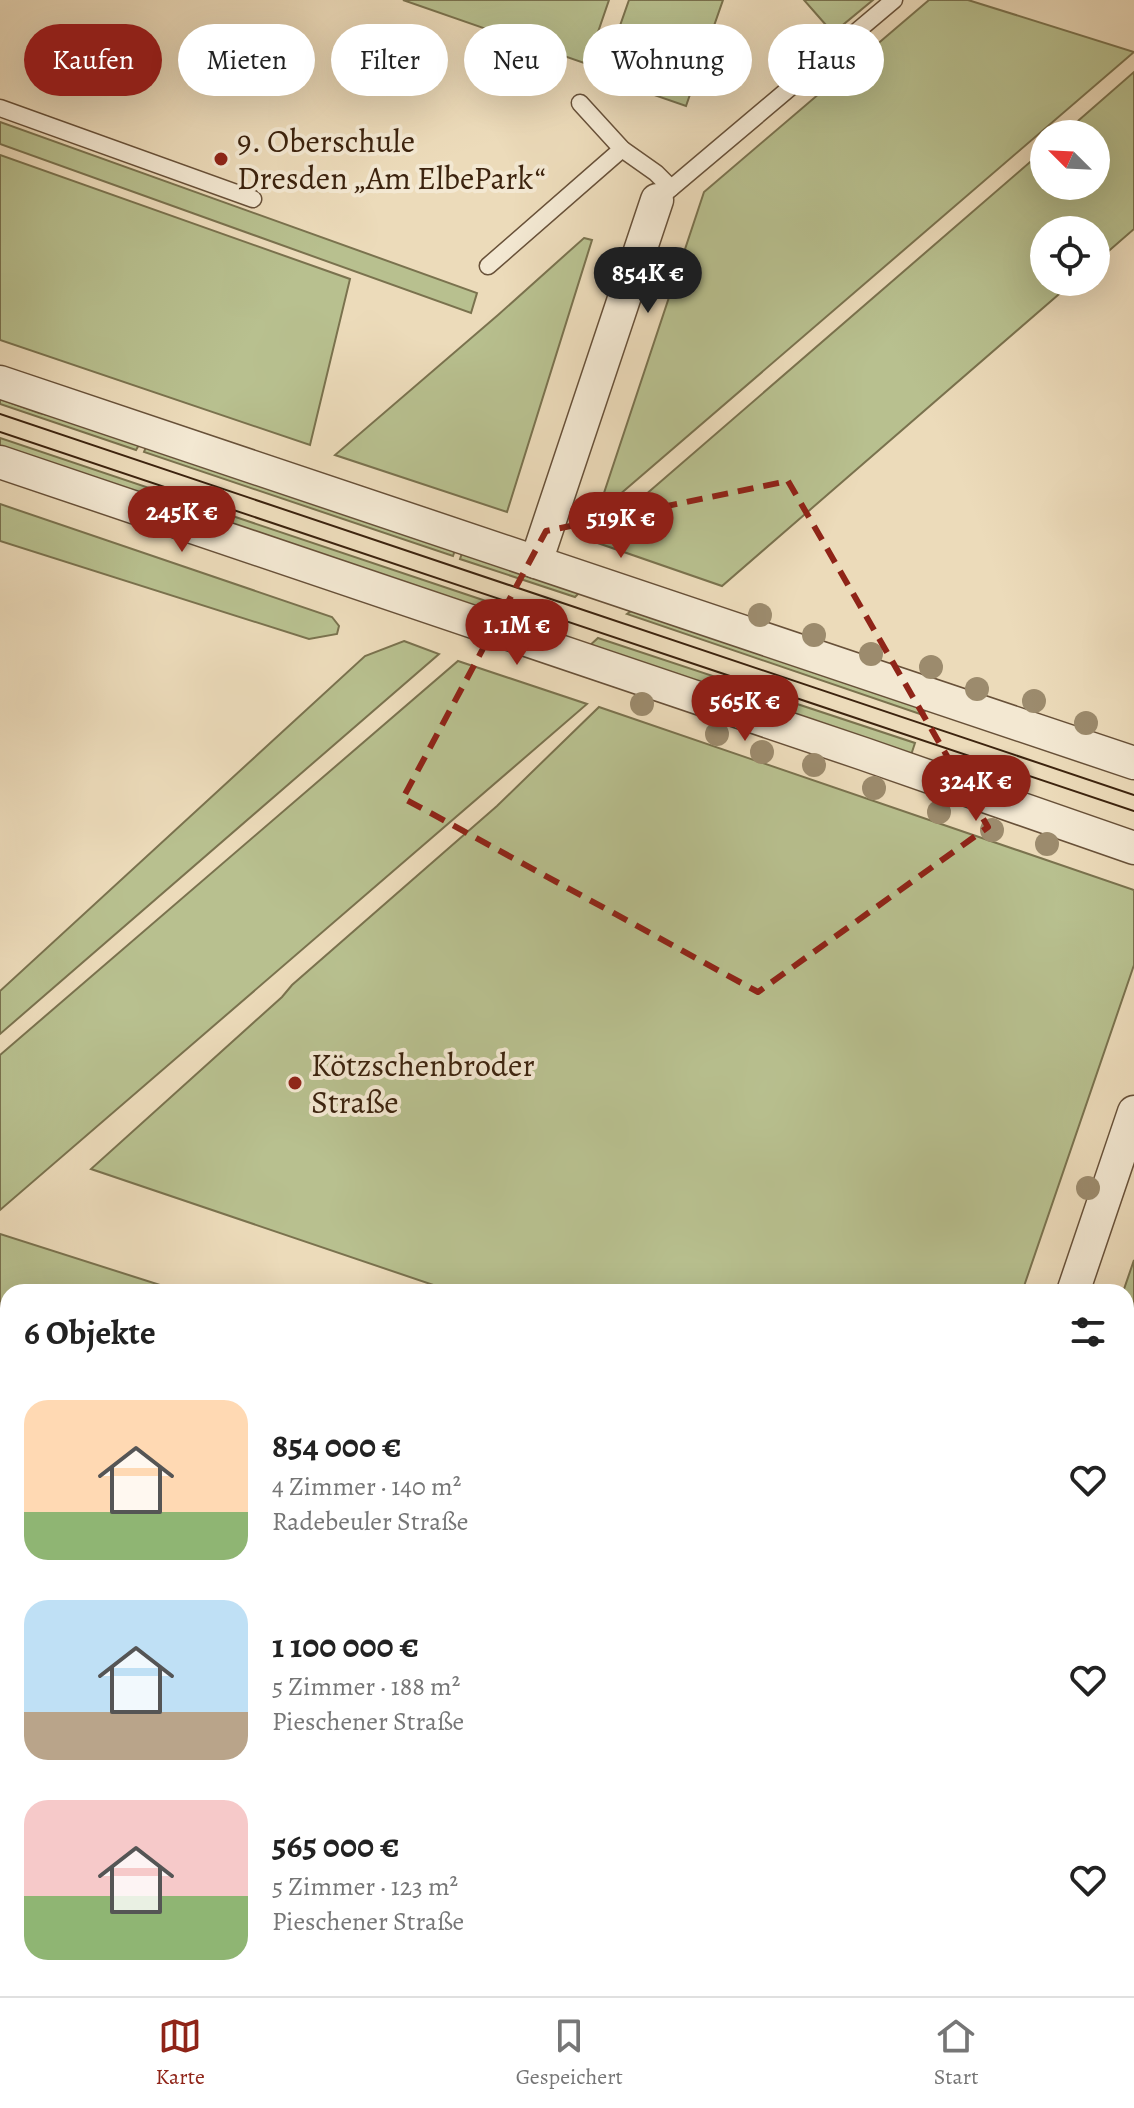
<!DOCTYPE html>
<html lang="de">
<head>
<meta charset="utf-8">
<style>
	:root { --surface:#fff; --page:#f2f2f2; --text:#222; --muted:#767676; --line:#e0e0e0; --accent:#8f2418 }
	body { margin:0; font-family:Alegreya,serif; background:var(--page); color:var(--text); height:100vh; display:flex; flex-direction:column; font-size:30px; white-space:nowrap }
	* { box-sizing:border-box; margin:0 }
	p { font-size:26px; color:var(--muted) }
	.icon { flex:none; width:44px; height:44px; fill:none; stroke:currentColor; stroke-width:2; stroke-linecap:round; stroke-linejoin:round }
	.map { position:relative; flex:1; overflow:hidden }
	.details { position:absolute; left:0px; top:1284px; width:1134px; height:712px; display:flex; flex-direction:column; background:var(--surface); border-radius:24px 24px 0 0; box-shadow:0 8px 32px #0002 }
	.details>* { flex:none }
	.guide { position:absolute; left:24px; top:24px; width:1086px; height:72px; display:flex; gap:16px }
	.needle { width:52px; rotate:294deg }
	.controls { position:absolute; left:1030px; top:120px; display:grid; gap:16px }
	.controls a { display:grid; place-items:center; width:80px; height:80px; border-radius:50%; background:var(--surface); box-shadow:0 8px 32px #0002; font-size:40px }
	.price { position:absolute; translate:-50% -68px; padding:0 18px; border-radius:28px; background:var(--accent); color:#fff; font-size:26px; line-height:52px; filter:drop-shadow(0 2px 4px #0008) }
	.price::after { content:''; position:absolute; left:50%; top:48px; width:24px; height:18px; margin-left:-12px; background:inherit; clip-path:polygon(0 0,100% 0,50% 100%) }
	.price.on { background:#222; color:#fff }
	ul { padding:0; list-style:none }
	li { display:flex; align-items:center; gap:24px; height:200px; padding:0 24px }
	li span { display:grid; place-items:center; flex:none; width:224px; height:160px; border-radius:24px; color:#555 }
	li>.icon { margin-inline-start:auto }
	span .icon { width:96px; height:96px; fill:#fffc; stroke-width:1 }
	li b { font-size:34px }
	h2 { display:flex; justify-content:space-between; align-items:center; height:96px; padding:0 24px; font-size:34px }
	.pill { padding:0 28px; border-radius:36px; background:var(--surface); box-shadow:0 8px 32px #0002; font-size:28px; line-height:72px }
	.pill.on { background:var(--accent); color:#fff }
	.dock { display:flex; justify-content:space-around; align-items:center; height:112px; border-top:2px solid var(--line); background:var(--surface); font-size:22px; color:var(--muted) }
	.dock a { display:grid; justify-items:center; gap:4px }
	.dock .on { color:var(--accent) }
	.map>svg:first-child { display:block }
</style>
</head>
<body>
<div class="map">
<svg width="1134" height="1996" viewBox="0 0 1134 1996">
	<defs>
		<pattern id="water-waves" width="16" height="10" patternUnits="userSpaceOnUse" patternTransform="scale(2)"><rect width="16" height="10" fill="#9cb9b9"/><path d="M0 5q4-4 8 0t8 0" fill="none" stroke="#809695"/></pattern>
	</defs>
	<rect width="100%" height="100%" fill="#ecdbba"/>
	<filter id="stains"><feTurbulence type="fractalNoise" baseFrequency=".0025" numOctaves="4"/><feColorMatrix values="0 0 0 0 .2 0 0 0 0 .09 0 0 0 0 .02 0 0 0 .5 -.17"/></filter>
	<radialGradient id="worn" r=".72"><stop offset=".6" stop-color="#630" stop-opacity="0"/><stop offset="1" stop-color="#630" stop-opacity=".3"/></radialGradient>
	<!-- green -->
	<g fill="#b8c08f" stroke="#7a724e" stroke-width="2">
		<path d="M403,0H609L587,64Z"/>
		<path d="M629,0H723L686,106L602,77Z"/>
		<path d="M804,0H873L833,33Z"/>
		<path d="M929,0H968L1134,52L597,514L704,192Z"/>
		<path d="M1134,72V229L1096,262V230H1044V282H1073L722,586L592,541L1044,150V186H1096V134H1063Z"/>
		<path d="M0,122L477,293L471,313L0,144Z"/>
		<path d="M0,155L350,279L310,445L0,340Z"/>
		<path d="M584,238L592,240L507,512L335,455L498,315Z"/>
		<path d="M0,399L39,413L86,423L584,588L575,597L460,559L462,553L455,550L453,556L144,452L146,447L139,445L136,450L0,404Z"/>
		<path d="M0,438L483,600L546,622L537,630L0,450Z"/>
		<path d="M0,504L332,617L339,626L337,634L309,639L0,541Z"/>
		<path d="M638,606L928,704L923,715L627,614Z"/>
		<path d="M598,638L915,743L911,755L588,647Z"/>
		<path d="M404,641L439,654L0,1034V991L365,656Z"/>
		<path d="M458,661L587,704L0,1210V1055Z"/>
		<path d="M599,707L1134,890V965L1022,1292H454L91,1169L282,997L292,985L497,806Z"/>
		<path d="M0,1234L182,1292H8V1503L0,1494Z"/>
		<path d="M1134,1260V1519L1126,1516V1292H1123Z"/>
	</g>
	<!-- water -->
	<g fill="url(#water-waves)" stroke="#767d75" stroke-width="2">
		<path d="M0,1566L8,1575V1739L0,1733Z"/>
		<path d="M279,1988H349L358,1996H287Z"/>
	</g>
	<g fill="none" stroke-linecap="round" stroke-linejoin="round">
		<defs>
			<g id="lane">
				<path d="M580,103L622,149L656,173L671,188"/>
				<path d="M0,108L253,199"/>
				<path d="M657,200L894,0"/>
				<path d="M488,266L622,149"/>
				<path d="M568,1988L591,1996"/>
			</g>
			<g id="street">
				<path d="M0,382L1134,763"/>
				<path d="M0,462L864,754L1134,848"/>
				<path d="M536,562L657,200"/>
				<path d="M1073,1292L1134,1112"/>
				<path d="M1126,1573L1134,1576"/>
			</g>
			<g id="secondary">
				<path d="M0,1837L8,1844"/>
				<path d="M0,1919L8,1926"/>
				<path d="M83,1988L91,1996"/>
				<path d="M163,1988L172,1996"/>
			</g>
		</defs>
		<!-- lane casing -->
		<use href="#lane" stroke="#685139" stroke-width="19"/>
		<!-- street casing -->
		<use href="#street" stroke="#685139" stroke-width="35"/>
		<!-- secondary casing -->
		<use href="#secondary" stroke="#3c230e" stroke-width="47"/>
		<!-- lane -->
		<use href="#lane" stroke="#f3e8d2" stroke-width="16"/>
		<!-- street -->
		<use href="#street" stroke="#f3e8d2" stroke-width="32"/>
		<!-- secondary -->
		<use href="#secondary" stroke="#f3e8d2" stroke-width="44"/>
		<!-- tram -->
		<g stroke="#3c230e" stroke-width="2">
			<path d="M0,414L1134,795"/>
			<path d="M0,432L1134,811"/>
		</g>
	</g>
	<!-- trees -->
	<g fill="#9c8b6d">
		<circle cx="760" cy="615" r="12"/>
		<circle cx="814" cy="635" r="12"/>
		<circle cx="871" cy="654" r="12"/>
		<circle cx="931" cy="667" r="12"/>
		<circle cx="977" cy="689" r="12"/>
		<circle cx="1034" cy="701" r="12"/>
		<circle cx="642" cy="704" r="12"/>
		<circle cx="1086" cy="723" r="12"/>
		<circle cx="717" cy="734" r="12"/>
		<circle cx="762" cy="752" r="12"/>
		<circle cx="814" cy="765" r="12"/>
		<circle cx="874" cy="788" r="12"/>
		<circle cx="939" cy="812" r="12"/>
		<circle cx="992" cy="830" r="12"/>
		<circle cx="1047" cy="844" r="12"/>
		<circle cx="1088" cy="1188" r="12"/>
	</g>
	<!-- marked area -->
	<path fill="none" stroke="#8f2418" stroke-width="6" stroke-dasharray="16 10" stroke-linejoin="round" d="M788,481L988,827L758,992L403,798L546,531Z"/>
	<!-- markers -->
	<g fill="#8f2418" stroke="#f3e8d2" stroke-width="3">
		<circle cx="221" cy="159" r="8"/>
		<circle cx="295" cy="1083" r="8"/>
	</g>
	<g text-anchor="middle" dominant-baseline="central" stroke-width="8" stroke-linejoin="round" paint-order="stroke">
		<!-- poi labels -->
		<g font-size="32" fill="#3c230e" stroke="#f3e8d2" text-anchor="start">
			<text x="237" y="141">9. Oberschule<tspan x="237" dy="37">Dresden „Am ElbePark“</tspan></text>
			<text x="311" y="1065">Kötzschenbroder<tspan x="311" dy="37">Straße</tspan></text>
		</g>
	</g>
	<rect width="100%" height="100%" filter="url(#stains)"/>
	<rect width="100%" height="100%" fill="url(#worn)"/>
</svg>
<div class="controls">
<a><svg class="needle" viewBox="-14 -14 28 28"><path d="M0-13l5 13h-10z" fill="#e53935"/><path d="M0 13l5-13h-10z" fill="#767676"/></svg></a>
<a><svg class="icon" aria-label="locate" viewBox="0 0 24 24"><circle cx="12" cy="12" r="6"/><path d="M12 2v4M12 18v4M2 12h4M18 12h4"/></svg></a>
</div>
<b class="price on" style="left:648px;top:315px">854K €</b>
<b class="price" style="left:182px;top:554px">245K €</b>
<b class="price" style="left:621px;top:560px">519K €</b>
<b class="price" style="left:517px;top:667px">1.1M €</b>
<b class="price" style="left:745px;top:743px">565K €</b>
<b class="price" style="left:976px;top:823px">324K €</b>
<div class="guide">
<a class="pill on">Kaufen</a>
<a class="pill">Mieten</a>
<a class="pill">Filter</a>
<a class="pill">Neu</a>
<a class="pill">Wohnung</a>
<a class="pill">Haus</a>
</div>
<section class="details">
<h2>6 Objekte<svg class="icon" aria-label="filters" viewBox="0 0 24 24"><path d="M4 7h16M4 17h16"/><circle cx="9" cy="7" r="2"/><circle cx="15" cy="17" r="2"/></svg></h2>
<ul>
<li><span style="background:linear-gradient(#ffd9b3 70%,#8fb573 0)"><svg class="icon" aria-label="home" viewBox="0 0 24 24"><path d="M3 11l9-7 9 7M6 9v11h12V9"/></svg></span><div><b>854 000 €</b><p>4 Zimmer · 140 m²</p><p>Radebeuler Straße</p></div><svg class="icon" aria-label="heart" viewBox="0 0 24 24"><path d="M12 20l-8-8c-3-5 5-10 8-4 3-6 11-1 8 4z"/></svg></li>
<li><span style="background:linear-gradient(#bfe0f5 70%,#b9a48a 0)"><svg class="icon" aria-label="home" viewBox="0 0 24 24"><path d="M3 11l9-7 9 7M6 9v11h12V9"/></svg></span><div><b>1 100 000 €</b><p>5 Zimmer · 188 m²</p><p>Pieschener Straße</p></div><svg class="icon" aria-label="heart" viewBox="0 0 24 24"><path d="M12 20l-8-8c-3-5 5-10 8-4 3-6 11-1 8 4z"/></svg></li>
<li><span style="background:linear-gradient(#f6c9c9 60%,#8fb573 0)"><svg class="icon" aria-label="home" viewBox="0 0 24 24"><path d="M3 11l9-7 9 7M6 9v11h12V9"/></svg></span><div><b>565 000 €</b><p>5 Zimmer · 123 m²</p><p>Pieschener Straße</p></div><svg class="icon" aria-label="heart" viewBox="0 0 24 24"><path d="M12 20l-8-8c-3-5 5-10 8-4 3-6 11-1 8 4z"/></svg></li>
</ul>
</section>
</div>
<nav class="dock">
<a class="on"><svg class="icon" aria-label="map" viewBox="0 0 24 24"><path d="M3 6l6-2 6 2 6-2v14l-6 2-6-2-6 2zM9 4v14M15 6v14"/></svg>Karte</a>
<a><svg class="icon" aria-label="saved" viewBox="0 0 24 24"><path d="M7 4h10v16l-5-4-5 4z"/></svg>Gespeichert</a>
<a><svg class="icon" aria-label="home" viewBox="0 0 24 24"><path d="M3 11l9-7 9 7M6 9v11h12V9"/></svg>Start</a>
</nav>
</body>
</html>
